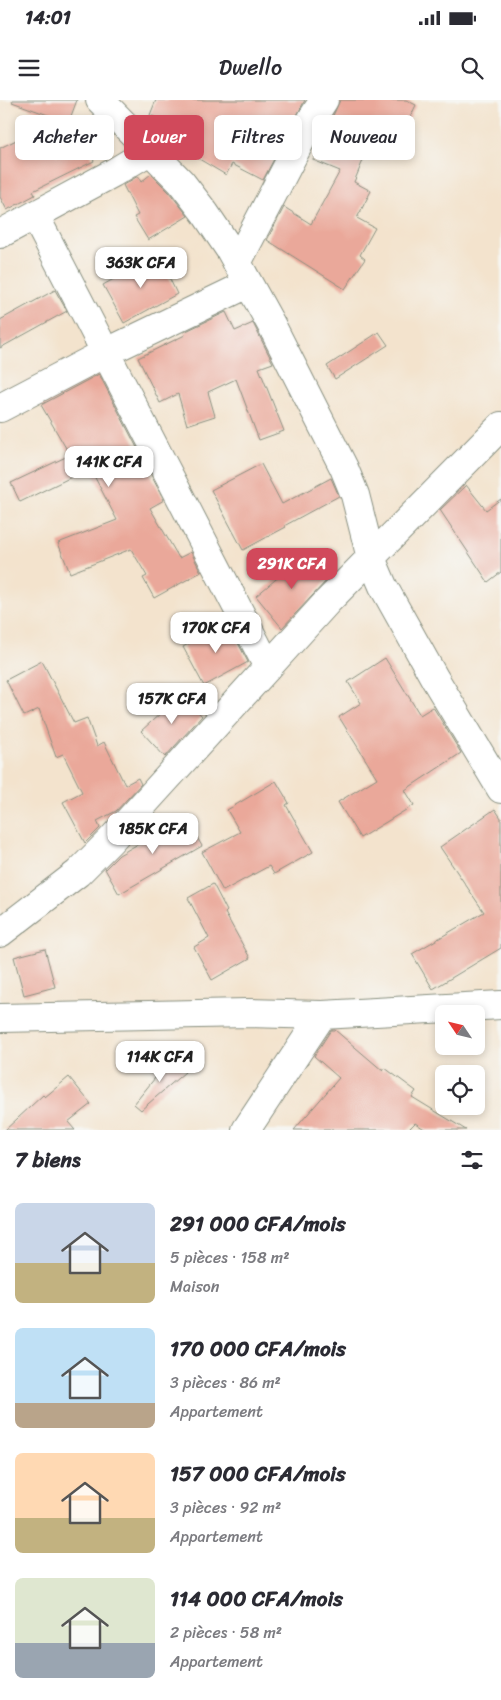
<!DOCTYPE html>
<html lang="fr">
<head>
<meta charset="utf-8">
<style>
	:root { --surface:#fff; --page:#f7f7f7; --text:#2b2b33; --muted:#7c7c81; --accent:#d1495b }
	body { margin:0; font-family:Sriracha,sans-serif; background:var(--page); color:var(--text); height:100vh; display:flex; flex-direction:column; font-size:19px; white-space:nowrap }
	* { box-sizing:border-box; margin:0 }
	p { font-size:16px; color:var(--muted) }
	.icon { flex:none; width:28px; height:28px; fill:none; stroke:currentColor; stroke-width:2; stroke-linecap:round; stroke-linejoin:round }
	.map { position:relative; height:1030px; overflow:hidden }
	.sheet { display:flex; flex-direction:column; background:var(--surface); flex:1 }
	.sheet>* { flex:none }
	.hud { position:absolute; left:15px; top:15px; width:471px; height:45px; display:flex; gap:10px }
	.needle { width:32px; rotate:305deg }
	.buttons { position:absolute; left:435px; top:905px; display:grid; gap:10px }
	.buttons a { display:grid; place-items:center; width:50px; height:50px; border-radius:8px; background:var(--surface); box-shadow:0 2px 8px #0003; font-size:25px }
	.price { position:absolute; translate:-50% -42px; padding:0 11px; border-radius:10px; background:#fff; color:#222; font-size:16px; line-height:32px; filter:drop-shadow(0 1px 2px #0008) }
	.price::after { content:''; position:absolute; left:50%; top:30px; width:15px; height:11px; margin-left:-8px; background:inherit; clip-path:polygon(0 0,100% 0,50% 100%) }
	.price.active { background:var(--accent); color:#fff }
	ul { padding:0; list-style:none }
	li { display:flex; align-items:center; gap:15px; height:125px; padding:0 15px }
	li span { display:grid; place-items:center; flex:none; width:140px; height:100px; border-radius:8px; color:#555 }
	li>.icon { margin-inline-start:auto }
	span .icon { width:60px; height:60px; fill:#fffc; stroke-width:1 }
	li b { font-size:21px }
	h2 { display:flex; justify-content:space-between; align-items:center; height:60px; padding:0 15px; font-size:21px }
	.chip { padding:0 18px; border-radius:8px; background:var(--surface); box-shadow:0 2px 8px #0003; font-size:18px; line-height:45px }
	.chip.active { background:var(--accent); color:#fff }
	.status { display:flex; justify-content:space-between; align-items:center; height:35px; padding:0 25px; background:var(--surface); direction:ltr }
	.status svg { height:14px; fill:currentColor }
	header { display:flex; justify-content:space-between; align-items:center; height:65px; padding:0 15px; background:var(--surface); font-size:22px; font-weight:600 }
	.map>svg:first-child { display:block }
</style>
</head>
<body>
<div class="status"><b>14:01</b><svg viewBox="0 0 49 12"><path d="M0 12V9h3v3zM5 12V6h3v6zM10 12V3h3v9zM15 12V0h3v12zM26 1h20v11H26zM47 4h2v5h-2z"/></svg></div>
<header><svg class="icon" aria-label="menu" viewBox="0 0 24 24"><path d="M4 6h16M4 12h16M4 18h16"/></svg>Dwello<svg class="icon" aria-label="search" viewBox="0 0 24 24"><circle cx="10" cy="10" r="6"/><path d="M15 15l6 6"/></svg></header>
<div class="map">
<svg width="501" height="1030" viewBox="0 0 501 1030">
	<rect width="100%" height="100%" fill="#f6f6f2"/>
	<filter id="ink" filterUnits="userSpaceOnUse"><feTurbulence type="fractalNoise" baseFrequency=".02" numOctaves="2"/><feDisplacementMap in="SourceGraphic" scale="10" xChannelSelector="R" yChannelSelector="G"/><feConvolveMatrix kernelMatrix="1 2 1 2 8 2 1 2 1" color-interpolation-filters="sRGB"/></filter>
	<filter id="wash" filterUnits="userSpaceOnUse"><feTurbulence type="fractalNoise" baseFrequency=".0096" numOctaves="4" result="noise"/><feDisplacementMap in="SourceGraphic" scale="20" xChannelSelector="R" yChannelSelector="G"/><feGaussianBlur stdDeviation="1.12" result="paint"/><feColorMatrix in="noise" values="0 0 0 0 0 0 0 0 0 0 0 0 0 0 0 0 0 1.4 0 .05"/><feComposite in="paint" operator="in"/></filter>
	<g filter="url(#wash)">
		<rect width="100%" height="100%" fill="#f3e3cd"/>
		<g id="blocks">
			<!-- building -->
			<g fill="#eaa89a">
				<path d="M13,0H77L56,56L84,42L94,61L33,91L35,95L7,110L0,97V48L59,19L12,2Z"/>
				<path d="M156,0H305L263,80L232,64L226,75L194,56L193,57L180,47V40L187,31L150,15Z"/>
				<path d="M340,0H406L416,5L397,45L374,34L354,82L371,91L357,118L375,128L360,155L365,159L345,189L267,140L284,107L311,124L340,71L313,60Z"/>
				<path d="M151,74L169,92L188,116L148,140L134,117L138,115L123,85L138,76L141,82Z"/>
				<path d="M158,154L177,194L124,223L103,185Z"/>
				<path d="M55,190L67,211L0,248V220Z"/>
				<path d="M226,212L235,231L253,223L273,263L259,268L284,331L259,340L236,279L208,292L215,316L187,325L178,294L160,303L138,258L185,235L184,232Z"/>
				<path d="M379,232L388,245L335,279L327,266Z"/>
				<path d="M99,274L164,400L150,408L179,458L191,452L201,472L154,498L143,478L147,476L131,449L70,473L58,443L117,420L90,368L20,402L11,383L70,355L41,305Z"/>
				<path d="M261,364L282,404L331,378L339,396L284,426L286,427L243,450L211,390Z"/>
				<path d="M466,385L486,410L501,399V472L488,482L440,410Z"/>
				<path d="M307,453L328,479L282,528L256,496Z"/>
				<path d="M227,522L248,562L204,586L183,547Z"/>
				<path d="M385,558L420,615L433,607L461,653L405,690L414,705L360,738L338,702L377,678L339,617L361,603L348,582Z"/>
				<path d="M42,561L74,623L87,618L97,646L104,642L125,685L138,678L141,684L116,711L97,721L100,728L85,743L63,702L82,692L63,654L56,657L39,609L24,616L6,580Z"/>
				<path d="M182,594L202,616L165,657L141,631Z"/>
				<path d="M276,681L289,703L286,705L313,752L274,774L269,766L223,791L202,752L240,732L227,710Z"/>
				<path d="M495,709L501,718V848L433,889L412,854L484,812L440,747Z"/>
				<path d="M185,717L202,746L119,794L105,769L119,755Z"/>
				<path d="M213,784L227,811L225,813L250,858L212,880L194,847L209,838L188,798Z"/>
				<path d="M45,849L55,887L24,895L14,857Z"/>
				<path d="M331,930H335L383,971L385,968L416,991L412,997L466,1030H426L415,1023L408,1030H294L339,978L314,956Z"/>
				<path d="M172,957L185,972L141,1010L134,1004Z"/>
				<path d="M69,977L91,1004L68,1022L75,1030H5L43,995L45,997Z"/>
			</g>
		</g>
	</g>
	<g filter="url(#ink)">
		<use href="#blocks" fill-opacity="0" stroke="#899080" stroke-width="1"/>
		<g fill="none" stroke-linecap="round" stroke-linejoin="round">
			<defs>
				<g id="minor">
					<path d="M100,0L181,82L205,113L230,150L272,226L344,368L355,395L371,458L383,486L435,579L501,689"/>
					<path d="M35,116L268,567"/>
					<path d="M0,134L113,73L151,50"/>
					<path d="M237,163L313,17L324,0"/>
					<path d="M0,308L105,253L248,184"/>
					<path d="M0,833L78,773L110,741L328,501L501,326"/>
					<path d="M0,918L248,913L322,915L501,905"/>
					<path d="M246,1030L322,915"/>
				</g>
			</defs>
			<!-- minor casing -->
			<use href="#minor" stroke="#899080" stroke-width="30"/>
			<!-- minor -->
			<use href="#minor" stroke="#fff" stroke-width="28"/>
		</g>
	</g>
</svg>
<div class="buttons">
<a><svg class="needle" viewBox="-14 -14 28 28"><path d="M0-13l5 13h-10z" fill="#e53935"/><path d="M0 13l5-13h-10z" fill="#7c7c81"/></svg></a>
<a><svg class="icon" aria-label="locate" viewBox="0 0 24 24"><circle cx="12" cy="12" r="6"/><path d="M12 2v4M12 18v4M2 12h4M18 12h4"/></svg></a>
</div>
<b class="price" style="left:141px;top:189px">363K CFA</b>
<b class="price" style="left:109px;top:388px">141K CFA</b>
<b class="price active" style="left:292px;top:490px">291K CFA</b>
<b class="price" style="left:216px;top:554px">170K CFA</b>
<b class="price" style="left:172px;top:625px">157K CFA</b>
<b class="price" style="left:153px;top:755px">185K CFA</b>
<b class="price" style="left:160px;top:983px">114K CFA</b>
<div class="hud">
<a class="chip">Acheter</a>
<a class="chip active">Louer</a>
<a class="chip">Filtres</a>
<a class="chip">Nouveau</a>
</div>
</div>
<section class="sheet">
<h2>7 biens<svg class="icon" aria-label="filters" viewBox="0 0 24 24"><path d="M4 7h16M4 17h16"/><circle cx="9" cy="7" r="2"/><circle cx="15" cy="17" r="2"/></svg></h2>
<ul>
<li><span style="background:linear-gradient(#c9d6e8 60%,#c2b280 0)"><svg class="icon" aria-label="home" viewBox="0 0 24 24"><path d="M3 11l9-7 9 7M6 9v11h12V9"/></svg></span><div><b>291 000 CFA/mois</b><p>5 pièces · 158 m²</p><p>Maison</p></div></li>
<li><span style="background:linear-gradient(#bfe0f5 75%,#b9a48a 0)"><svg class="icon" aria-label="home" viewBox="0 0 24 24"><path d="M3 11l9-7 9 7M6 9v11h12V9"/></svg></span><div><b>170 000 CFA/mois</b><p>3 pièces · 86 m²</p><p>Appartement</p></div></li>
<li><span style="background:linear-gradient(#ffd9b3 65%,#c2b280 0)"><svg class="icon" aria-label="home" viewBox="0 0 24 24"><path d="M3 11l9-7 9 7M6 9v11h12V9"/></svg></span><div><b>157 000 CFA/mois</b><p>3 pièces · 92 m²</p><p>Appartement</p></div></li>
<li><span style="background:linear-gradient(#dfe7d0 65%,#9aa5b1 0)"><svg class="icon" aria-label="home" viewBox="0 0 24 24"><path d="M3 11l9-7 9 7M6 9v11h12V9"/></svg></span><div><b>114 000 CFA/mois</b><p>2 pièces · 58 m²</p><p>Appartement</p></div></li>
</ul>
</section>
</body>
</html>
